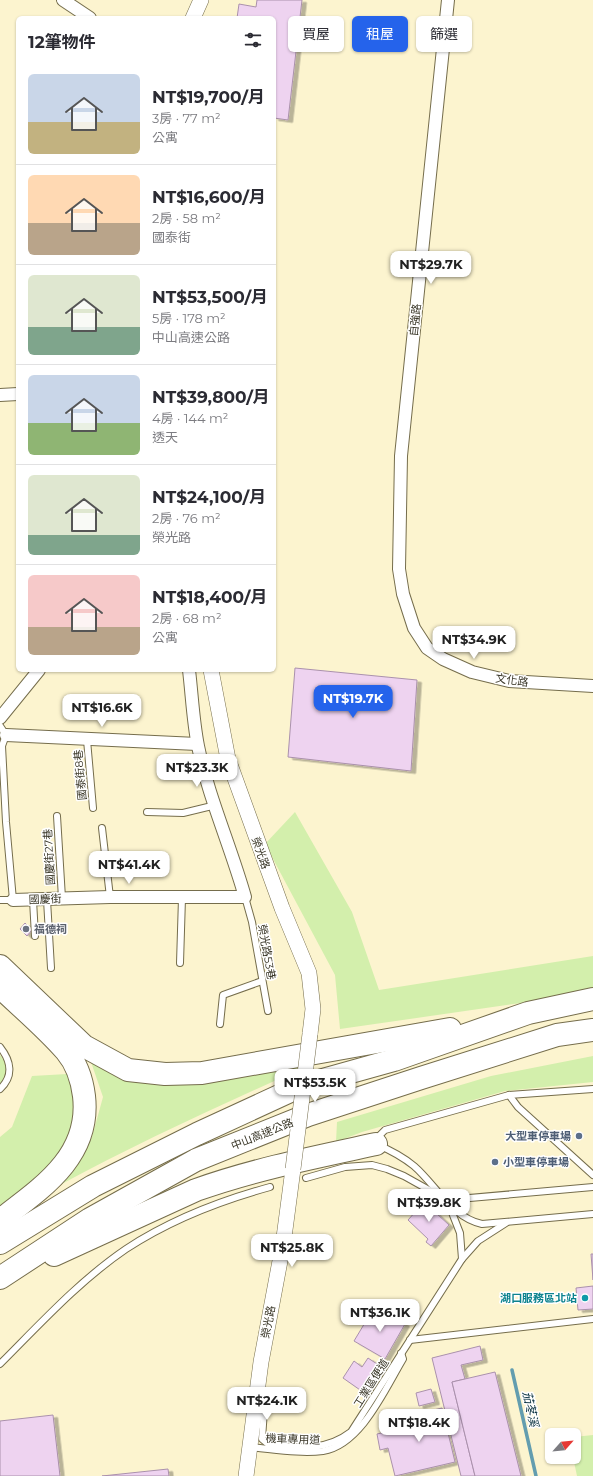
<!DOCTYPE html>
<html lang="zh-TW">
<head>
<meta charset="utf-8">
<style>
	:root { --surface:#fff; --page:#f2f2f3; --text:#2b2b33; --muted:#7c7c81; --line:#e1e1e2; --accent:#2563eb }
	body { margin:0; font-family:Montserrat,"Noto Sans TC",sans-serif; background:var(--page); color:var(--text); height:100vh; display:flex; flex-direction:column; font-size:15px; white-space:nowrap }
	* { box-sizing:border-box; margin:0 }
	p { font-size:13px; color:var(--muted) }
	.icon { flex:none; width:22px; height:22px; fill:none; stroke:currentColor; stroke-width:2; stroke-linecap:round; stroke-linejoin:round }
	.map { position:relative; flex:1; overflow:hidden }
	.drawer { position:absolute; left:16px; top:16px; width:260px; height:656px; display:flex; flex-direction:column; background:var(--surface); border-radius:6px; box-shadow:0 1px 3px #0004 }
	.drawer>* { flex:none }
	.hud { position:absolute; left:288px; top:16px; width:245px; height:36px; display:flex; gap:8px }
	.needle { width:26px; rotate:63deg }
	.buttons { position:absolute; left:545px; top:1428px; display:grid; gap:8px }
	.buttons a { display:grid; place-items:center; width:36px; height:36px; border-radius:6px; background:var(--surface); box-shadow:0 1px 3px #0004; font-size:20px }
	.price { position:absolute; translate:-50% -34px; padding:0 9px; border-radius:8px; background:#fff; color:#222; font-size:13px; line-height:26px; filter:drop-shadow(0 1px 2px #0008) }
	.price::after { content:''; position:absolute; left:50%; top:24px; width:12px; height:9px; margin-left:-6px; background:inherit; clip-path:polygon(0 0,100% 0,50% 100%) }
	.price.on { background:var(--accent); color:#fff }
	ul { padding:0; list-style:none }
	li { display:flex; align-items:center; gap:12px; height:100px; padding:0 12px }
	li+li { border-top:1px solid var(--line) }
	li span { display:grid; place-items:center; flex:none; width:112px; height:80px; border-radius:6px; color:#555 }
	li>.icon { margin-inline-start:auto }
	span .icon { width:48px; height:48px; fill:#fffc; stroke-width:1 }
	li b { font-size:17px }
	h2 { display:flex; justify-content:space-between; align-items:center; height:48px; padding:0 12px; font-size:17px }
	.chip { padding:0 14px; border-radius:6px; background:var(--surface); box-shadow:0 1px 3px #0004; font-size:14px; line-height:36px }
	.chip.on { background:var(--accent); color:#fff }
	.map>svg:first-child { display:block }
</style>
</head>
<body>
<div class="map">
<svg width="593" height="1476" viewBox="0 0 593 1476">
	<defs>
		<filter id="shadow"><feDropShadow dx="4.5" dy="2.5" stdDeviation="0" flood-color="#0004"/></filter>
	</defs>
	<rect width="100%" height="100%" fill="#fcf4cf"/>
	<!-- green -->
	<g fill="#d3efac">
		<path d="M295,812L352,912L379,990L593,956V988L521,1003L340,1029L335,975L265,844Z"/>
		<path d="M0,1055L6,1063L7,1080L0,1088Z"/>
		<path d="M89,1056L122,1077L297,1062V1071C216,1107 136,1144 58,1186L92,1137L103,1097Z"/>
		<path d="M593,1056V1082L505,1091L362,1132L336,1142L337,1122L491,1076Z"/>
		<path d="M67,1074L78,1108L65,1146L47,1171L0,1211V1137L12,1127L32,1076Z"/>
		<path d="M593,1435V1476H577L573,1457L574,1437Z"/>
	</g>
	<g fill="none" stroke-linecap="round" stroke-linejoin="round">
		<!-- stream -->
		<path stroke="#639daf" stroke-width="3.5" d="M512,1370L536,1476"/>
	</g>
	<!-- building -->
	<g fill="#eed3f0" stroke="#aa91ac" filter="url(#shadow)">
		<path d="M257,0H302L288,120L274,118V18H237L239,4L256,7Z"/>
		<path d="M295,668L417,680L411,771L288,757Z"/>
		<path d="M25,923L32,930L27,936L20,929Z"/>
		<path d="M424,1202L449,1225L431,1246L426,1242L428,1239L408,1220Z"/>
		<path d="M591,1254H593V1280Z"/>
		<path d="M593,1286V1309L578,1310L576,1288Z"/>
		<path d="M375,1306L405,1324L385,1359L354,1341Z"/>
		<path d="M480,1346L483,1360L461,1365L465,1379L452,1382L475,1476H461L432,1358Z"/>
		<path d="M368,1358L380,1366L363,1392L343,1378L354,1361L362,1367Z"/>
		<path d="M495,1372L521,1476H475L452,1382Z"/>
		<path d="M431,1389L435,1402L419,1406L416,1393Z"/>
		<path d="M442,1408L455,1462L395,1476L388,1448L380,1450L377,1434L402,1428L400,1418Z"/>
		<path d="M53,1415L60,1476H0V1421Z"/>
		<path d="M168,1469L169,1476H102Z"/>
	</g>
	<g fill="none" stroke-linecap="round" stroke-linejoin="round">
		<defs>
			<g id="service">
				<path d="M0,726L6,735L2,746L6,822L13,900H0"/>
				<path d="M87,740L93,808"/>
				<path d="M147,812L183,813L216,805"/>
				<path d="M57,816L62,898"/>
				<path d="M102,828L110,897"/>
				<path d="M245,897L252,922L268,1011"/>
				<path d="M33,900L35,936"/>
				<path d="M47,900L51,968"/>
				<path d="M180,963L182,898"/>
				<path d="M220,1024L223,995L262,981"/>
				<path d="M0,1047C11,1061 14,1076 0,1089"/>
				<path d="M593,1089L509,1095L385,1130L378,1137L376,1144C390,1150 403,1157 414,1166C436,1185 452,1218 482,1224L593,1214"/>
				<path d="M509,1095L518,1107L593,1175"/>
				<path d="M306,1178L345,1167L372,1165L387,1169L404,1176L447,1200L593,1187"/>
				<path d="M462,1259L478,1241L506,1223"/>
				<path d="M410,1340L593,1319"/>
				<path d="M0,1364C40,1324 79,1281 126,1249C170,1220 219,1201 270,1187"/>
				<path d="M258,1401L264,1410L262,1439L268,1444C299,1448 325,1452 351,1432L462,1259L460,1233L449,1205"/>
				<path d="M250,1447C273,1449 300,1454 323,1451C361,1445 385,1389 403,1359L401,1353"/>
			</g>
			<g id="minor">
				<path d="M63,0L90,18"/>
				<path d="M448,0L401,456L399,569L403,594L414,628L427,648L443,659L472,672L509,681L593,686"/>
				<path d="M0,395L18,394"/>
				<path d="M0,718L39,670"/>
				<path d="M6,735L197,744"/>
				<path d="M13,900L110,897H245C231,847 208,796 198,746C193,721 192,695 189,670"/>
			</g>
			<g id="tertiary">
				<path d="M193,18L201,0"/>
				<path d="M211,670L228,759L282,908L309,973L313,1009L310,1034"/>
				<path d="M246,1476L261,1362L283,1245L293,1169"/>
			</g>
			<g id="motorway">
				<path d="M0,966L84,1046L128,1070L165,1074L202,1073L450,1029"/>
				<path d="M0,987C22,1008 46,1028 66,1051C77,1064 82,1080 84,1096C91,1156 42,1188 0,1220"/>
				<path d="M0,1243L93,1186L197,1134L301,1086L394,1060L528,1013L593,999"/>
				<path d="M54,1255L196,1190C255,1169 316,1157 376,1144"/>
				<path d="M0,1278L90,1219L196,1160L308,1115L421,1078L557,1035L593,1030"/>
			</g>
		</defs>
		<!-- service casing -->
		<use href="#service" stroke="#756d4c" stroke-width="8"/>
		<!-- minor casing -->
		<use href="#minor" stroke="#756d4c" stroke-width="14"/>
		<!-- tertiary casing -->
		<use href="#tertiary" stroke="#756d4c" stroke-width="16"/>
		<!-- motorway casing -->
		<use href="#motorway" stroke="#756d4c" stroke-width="24"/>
		<!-- service -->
		<use href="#service" stroke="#fff" stroke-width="6"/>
		<!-- minor -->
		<use href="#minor" stroke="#fff" stroke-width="12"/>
		<!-- tertiary -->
		<use href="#tertiary" stroke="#fff" stroke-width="15"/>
		<!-- motorway -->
		<use href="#motorway" stroke="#fff" stroke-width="22"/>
		<defs>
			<path id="tertiary-bridge" d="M293,1169L310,1034"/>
		</defs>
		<!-- tertiary-bridge casing -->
		<use href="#tertiary-bridge" stroke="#756d4c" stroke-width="16" stroke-linecap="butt"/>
		<!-- tertiary-bridge -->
		<use href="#tertiary-bridge" stroke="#fff" stroke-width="15"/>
	</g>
	<!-- markers -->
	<circle fill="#6b7280" stroke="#fff" stroke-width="1.5" cx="26" cy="929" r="4"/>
	<g fill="#5c6f8a" stroke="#fff" stroke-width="1.5">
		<circle cx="579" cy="1136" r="4"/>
		<circle cx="495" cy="1162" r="4"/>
	</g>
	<circle fill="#0f9aa8" stroke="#fff" stroke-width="1.5" cx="585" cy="1298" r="4"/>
	<g text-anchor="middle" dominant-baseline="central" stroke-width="3" stroke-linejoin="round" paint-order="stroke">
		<!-- street labels -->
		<g font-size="11" fill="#383526" stroke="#fff">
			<text transform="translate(415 320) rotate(-84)">自強路</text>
			<text transform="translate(512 680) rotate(8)">文化路</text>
			<text transform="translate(80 775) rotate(-95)">國泰街8巷</text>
			<text transform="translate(261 853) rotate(70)">榮光路</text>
			<text transform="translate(49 857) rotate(-93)">國慶街27巷</text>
			<text transform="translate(45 899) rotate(-2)">國慶街</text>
			<text transform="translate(267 952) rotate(80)">榮光路53巷</text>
			<text transform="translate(262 1134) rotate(-22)">中山高速公路</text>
			<text transform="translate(268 1322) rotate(-79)">榮光路</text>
			<text transform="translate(371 1383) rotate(-58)">工業區便道</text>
			<text transform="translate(293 1439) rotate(2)">機車專用道</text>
		</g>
		<!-- worship labels -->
		<g font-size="11" font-weight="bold" fill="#5b616d" stroke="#fff" text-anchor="start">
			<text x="34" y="929">福德祠</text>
		</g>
		<!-- service labels -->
		<g font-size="11" font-weight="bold" fill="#4e5e75" stroke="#fff" text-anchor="end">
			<text x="571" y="1136">大型車停車場</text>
			<text x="503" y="1162" text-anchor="start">小型車停車場</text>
		</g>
		<!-- culture labels -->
		<g font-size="11" font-weight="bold" fill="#0d838f" stroke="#fff" text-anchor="end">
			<text x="577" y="1298">湖口服務區北站</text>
		</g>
		<!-- water labels -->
		<g font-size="12" font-style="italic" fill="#0f3644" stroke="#fff">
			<text transform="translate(531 1409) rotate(78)">茄苳溪</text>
		</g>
	</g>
</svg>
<div class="buttons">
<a><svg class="needle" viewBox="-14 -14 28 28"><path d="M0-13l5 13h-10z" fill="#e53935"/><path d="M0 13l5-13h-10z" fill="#7c7c81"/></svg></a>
</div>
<b class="price" style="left:431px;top:285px">NT$29.7K</b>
<b class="price" style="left:474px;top:660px">NT$34.9K</b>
<b class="price on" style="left:353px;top:719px">NT$19.7K</b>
<b class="price" style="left:102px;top:728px">NT$16.6K</b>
<b class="price" style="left:197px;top:788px">NT$23.3K</b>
<b class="price" style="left:129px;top:885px">NT$41.4K</b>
<b class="price" style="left:315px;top:1103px">NT$53.5K</b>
<b class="price" style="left:429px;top:1223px">NT$39.8K</b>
<b class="price" style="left:292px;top:1268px">NT$25.8K</b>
<b class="price" style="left:380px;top:1333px">NT$36.1K</b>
<b class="price" style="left:267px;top:1421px">NT$24.1K</b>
<b class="price" style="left:419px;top:1443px">NT$18.4K</b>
<div class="hud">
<a class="chip">買屋</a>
<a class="chip on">租屋</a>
<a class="chip">篩選</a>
</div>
<section class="drawer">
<h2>12筆物件<svg class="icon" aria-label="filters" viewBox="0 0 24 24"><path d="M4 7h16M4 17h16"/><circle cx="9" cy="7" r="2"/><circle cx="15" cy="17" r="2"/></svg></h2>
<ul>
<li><span style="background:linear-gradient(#c9d6e8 60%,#c2b280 0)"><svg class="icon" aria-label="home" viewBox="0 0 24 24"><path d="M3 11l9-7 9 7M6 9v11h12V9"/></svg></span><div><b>NT$19,700/月</b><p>3房 · 77 m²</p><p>公寓</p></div></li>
<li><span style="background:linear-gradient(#ffd9b3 60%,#b9a48a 0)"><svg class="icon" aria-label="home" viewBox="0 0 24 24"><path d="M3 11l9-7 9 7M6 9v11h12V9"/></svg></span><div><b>NT$16,600/月</b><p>2房 · 58 m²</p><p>國泰街</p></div></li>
<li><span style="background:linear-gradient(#dfe7d0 65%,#7fa58c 0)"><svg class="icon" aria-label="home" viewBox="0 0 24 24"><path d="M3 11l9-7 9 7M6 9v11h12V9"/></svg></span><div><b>NT$53,500/月</b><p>5房 · 178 m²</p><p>中山高速公路</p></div></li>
<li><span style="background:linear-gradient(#c9d6e8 60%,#8fb573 0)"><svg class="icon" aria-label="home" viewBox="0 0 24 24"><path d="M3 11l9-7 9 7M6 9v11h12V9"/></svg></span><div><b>NT$39,800/月</b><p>4房 · 144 m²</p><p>透天</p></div></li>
<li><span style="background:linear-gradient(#dfe7d0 75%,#7fa58c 0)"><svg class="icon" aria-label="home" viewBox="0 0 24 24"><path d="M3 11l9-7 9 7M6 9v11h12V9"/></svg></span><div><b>NT$24,100/月</b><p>2房 · 76 m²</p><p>榮光路</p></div></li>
<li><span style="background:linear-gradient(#f6c9c9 65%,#b9a48a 0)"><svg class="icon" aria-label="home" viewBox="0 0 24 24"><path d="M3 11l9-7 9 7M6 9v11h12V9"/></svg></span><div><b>NT$18,400/月</b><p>2房 · 68 m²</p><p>公寓</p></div></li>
</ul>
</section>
</div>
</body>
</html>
